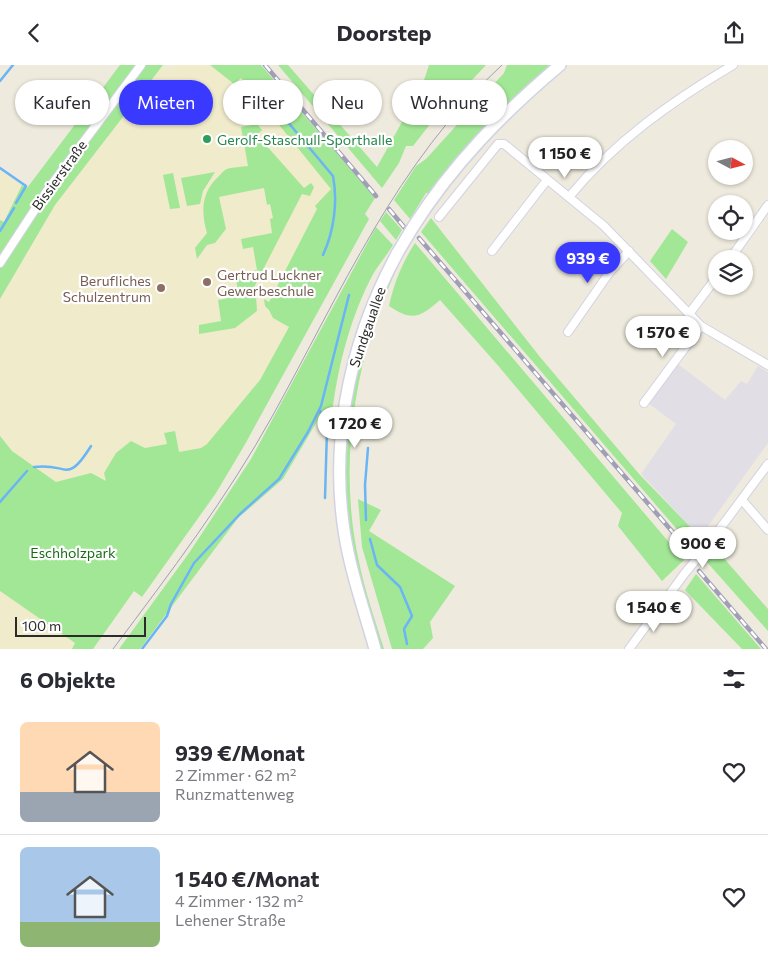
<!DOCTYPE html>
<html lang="de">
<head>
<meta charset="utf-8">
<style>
	:root { --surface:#fff; --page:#f7f7f7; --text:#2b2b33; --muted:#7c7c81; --line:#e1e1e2; --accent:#3a39ff }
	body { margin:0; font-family:Commissioner,sans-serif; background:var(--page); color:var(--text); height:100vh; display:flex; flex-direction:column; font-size:19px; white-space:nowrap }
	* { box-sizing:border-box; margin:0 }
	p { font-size:16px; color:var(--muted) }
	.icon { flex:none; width:28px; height:28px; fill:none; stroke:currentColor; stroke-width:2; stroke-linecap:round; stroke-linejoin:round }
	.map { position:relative; height:584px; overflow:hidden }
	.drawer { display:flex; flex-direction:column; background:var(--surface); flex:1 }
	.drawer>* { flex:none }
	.top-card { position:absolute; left:15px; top:15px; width:500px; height:45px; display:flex; gap:10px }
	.needle { width:32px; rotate:97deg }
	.buttons { position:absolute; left:708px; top:75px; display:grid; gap:10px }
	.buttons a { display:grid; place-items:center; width:45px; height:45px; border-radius:50%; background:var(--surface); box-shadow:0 1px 4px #0004; font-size:25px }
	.scale { position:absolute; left:15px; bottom:12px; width:131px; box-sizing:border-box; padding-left:5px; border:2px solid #2b2b2b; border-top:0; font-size:14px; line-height:18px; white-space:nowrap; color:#2b2b2b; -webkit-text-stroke:4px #fff; paint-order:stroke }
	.price { position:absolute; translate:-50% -42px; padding:0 11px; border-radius:18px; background:#fff; color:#222; font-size:16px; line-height:32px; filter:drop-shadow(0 1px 2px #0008) }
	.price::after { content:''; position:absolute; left:50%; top:30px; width:15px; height:11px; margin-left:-8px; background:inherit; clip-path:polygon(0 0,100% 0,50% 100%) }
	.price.active { background:var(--accent); color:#fff }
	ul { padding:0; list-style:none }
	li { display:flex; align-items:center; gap:15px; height:125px; padding:0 20px }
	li+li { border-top:1px solid var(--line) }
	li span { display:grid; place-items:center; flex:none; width:140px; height:100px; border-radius:8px; color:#555 }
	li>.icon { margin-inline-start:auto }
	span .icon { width:60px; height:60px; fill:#fffc; stroke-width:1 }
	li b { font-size:21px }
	h2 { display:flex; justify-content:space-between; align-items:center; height:60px; padding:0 20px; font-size:21px }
	.pill { padding:0 18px; border-radius:22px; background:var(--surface); box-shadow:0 1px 4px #0004; font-size:18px; line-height:45px }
	.pill.active { background:var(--accent); color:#fff }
	header { display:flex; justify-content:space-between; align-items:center; height:65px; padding:0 20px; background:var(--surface); font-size:22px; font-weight:700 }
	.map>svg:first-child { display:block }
</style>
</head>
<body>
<header><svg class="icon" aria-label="back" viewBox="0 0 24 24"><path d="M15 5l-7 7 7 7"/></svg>Doorstep<svg class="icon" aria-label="share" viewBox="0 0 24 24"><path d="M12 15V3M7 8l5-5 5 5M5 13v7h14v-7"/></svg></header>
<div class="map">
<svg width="768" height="584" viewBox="0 0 768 584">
	<rect width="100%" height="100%" fill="#eeeadd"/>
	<!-- industrial -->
	<path fill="#e2dee6" d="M678,299L725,335L741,316L747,319L758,301L768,307V378L700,472L641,409L676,359L648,338Z"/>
	<!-- education -->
	<g fill="#f0ebcb">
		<path d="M163,0L167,4L174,0H210L231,17L241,12L331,124L343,171L206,422L106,417L91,408L56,417L12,386L0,371V234L55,140Z"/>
		<path d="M0,106L22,120L4,158L0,155Z"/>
		<path d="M0,526L75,578L72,584H0Z"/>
	</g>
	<!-- green -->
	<g fill="#a2e796">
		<path d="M120,0H163L55,140L0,234V155L4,157L22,120L27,123Z"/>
		<path d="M210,0H261L375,133L365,149L369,154L244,381L216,428L142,532L134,526L93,584H72L75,578L0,526V371L12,386L56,417L91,408L106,416L104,408L116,388L131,376L145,383L167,379L164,368L175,366L179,387L201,383L207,379L260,315L289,262L273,253L269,245L265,241L264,234L269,237L317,144L315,141L331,124L241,13L234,19Z"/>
		<path d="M278,0H288L377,102L422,21L429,0H486L443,46L441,45L413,81H406L399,98L382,123Z"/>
		<path d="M507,0H550L463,85L429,128H426L410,154L394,135L416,101L426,94L504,8Z"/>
		<path d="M257,59L262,65L257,70L304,123L311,118L314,122L310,131L302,129L251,228L256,231L257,246L235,263L199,269V260L221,256L218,235L239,231L235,209L257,205L253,182L243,184L241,174L272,168L270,154L273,153L270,139L267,140L264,123L219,132L226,164L215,178L207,180L197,194L195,183L207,168C201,147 201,128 218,112C221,109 224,105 227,104C233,102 242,102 248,101L241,62Z"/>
		<path d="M215,107L203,126L200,139L187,141L181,113Z"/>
		<path d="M173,108L180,143L170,144L163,110Z"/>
		<path d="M386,147L402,165L396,175L380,156Z"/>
		<path d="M431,153L540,292L640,410L700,472L693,483L421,167Z"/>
		<path d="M376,162L393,180C386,192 376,202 370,215C348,259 336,309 331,358L319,353L283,414L238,453L140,584H119L189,488L251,394Z"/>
		<path d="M672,164L688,177L666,214L650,196Z"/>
		<path d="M415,178L684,495L662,516L618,461L622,448L495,297L440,235C421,252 412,257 389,241C394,218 402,198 415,178Z"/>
		<path d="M402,191C392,216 380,240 372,265C349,341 342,419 359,497C365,526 375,555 384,584H380C368,547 355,509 349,470C335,374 354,276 402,191Z"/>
		<path d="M358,434L381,445L369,466L455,521L430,557L433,573L423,584H392L362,482Z"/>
		<path d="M716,484L768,544V566L706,496Z"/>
		<path d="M696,509L761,584H742L685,525Z"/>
	</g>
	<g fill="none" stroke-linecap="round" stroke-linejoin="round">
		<!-- stream -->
		<g stroke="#6ab5f5" stroke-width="2.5">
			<path d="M0,16L13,0"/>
			<path d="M256,19L333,111C338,137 334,166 323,190"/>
			<path d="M0,103L26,121L16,138"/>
			<path d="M0,166L14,143"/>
			<path d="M320,346L327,364L325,433"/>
			<path d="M34,402C68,397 66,421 91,381"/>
			<path d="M0,437L27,406"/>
			<path d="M366,455L365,420L368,383"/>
			<path d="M370,474L377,500L400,522L412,551L404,564L407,579"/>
			<path d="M142,584L167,551L171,539L194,498L240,449L279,414L308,367L321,341L349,230"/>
		</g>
		<defs>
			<g id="street">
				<path d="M569,132C614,77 672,36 733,0"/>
				<path d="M439,152L498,79H504L604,161L701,261L768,300"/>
				<path d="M492,186L547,115"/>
				<path d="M730,194L768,140"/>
				<path d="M0,198L47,126L141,0"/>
				<path d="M689,249L716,213"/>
				<path d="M568,267L609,208L629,186"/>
				<path d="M644,338L701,261"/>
				<path d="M742,435L768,465"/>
				<path d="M704,485L768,399"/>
				<path d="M629,584L685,508"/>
			</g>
			<g id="secondary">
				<path d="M413,162C453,99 503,48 560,0"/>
				<path d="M375,584C367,555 357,526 350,496C325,391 347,280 398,187"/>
			</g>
		</defs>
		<!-- street casing -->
		<use href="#street" stroke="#d2d2e5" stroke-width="10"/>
		<!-- secondary casing -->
		<use href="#secondary" stroke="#d2d2e5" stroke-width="14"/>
		<!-- street -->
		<use href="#street" stroke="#fff" stroke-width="8"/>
		<!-- secondary -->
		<use href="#secondary" stroke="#fff" stroke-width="11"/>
		<!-- tram -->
		<path stroke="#a09fb7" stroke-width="1" d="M113,584C170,508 227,433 273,350C341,227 397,96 502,0"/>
		<defs>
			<g id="rail">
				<path d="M265,0L376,131"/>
				<path d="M389,144L404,162"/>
				<path d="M419,173L689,486"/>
				<path d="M699,506L766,584"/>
			</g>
		</defs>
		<!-- rail casing -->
		<use href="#rail" stroke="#a09fb7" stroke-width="4.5"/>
		<!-- rail -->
		<use href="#rail" stroke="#fff" stroke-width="2.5" stroke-dasharray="8" stroke-linecap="butt"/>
		<defs>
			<path id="street-bridge" d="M685,508L704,485"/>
			<path id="secondary-bridge" d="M398,187L413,162"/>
		</defs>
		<!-- street-bridge casing -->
		<use href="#street-bridge" stroke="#d2d2e5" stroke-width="10" stroke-linecap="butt"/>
		<!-- secondary-bridge casing -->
		<use href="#secondary-bridge" stroke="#d2d2e5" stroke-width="14" stroke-linecap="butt"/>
		<!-- street-bridge -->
		<use href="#street-bridge" stroke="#fff" stroke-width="8"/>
		<!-- secondary-bridge -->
		<use href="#secondary-bridge" stroke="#fff" stroke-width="11"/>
	</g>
	<!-- markers -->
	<circle fill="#2e9e5b" stroke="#fff" stroke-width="2" cx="207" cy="74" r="5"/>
	<g fill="#8d6e63" stroke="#fff" stroke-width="2">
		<circle cx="207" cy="217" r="5"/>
		<circle cx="161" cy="223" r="5"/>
	</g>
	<g text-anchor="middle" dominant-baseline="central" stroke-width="4.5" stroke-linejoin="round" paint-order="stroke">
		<!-- leisure labels -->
		<g font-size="14" fill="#27864d" stroke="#fff" text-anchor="start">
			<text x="217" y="74">Gerolf-Staschull-Sporthalle</text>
		</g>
		<!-- street labels -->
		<g font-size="14" fill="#2b2b2b" stroke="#fff">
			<text transform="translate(59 110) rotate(-54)">Bissierstraße</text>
			<text transform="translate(367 262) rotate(-71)">Sundgauallee</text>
		</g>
		<!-- education labels -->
		<g font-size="14" fill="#785e54" stroke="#fff" text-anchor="start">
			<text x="217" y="209">Gertrud Luckner<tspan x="217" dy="16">Gewerbeschule</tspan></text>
			<text x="151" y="215" text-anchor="end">Berufliches<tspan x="151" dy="16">Schulzentrum</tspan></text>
		</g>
		<!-- park labels -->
		<g font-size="14" fill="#176d16" stroke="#fff">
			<text x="73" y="487">Eschholzpark</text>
		</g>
	</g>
</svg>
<div class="buttons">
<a><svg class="needle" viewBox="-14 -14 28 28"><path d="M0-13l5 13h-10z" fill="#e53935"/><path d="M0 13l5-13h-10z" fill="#7c7c81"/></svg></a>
<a><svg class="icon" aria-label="locate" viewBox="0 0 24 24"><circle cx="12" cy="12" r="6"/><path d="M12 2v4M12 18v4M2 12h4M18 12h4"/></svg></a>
<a><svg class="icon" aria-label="layers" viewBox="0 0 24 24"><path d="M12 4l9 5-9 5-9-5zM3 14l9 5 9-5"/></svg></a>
</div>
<div class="scale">100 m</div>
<b class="price" style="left:565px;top:114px">1 150 €</b>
<b class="price active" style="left:588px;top:219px">939 €</b>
<b class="price" style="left:663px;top:293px">1 570 €</b>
<b class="price" style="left:355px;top:384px">1 720 €</b>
<b class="price" style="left:703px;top:504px">900 €</b>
<b class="price" style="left:654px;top:568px">1 540 €</b>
<div class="top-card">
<a class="pill">Kaufen</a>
<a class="pill active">Mieten</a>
<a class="pill">Filter</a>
<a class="pill">Neu</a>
<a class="pill">Wohnung</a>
</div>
</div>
<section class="drawer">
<h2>6 Objekte<svg class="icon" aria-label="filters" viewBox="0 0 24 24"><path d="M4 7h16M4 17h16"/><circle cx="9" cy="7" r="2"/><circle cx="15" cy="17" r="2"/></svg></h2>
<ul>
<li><span style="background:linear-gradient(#ffd9b3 70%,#9aa5b1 0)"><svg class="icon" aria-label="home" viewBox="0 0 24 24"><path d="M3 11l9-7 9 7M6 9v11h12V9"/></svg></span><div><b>939 €/Monat</b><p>2 Zimmer · 62 m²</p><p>Runzmattenweg</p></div><svg class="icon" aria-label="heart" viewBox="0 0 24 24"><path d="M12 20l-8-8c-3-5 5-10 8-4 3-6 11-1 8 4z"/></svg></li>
<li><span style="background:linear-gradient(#a9c7e8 75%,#8fb573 0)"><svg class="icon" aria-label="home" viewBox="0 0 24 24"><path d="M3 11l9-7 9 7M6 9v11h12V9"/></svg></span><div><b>1 540 €/Monat</b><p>4 Zimmer · 132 m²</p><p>Lehener Straße</p></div><svg class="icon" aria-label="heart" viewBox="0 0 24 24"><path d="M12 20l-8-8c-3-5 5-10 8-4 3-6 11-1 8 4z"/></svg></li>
</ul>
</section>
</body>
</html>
